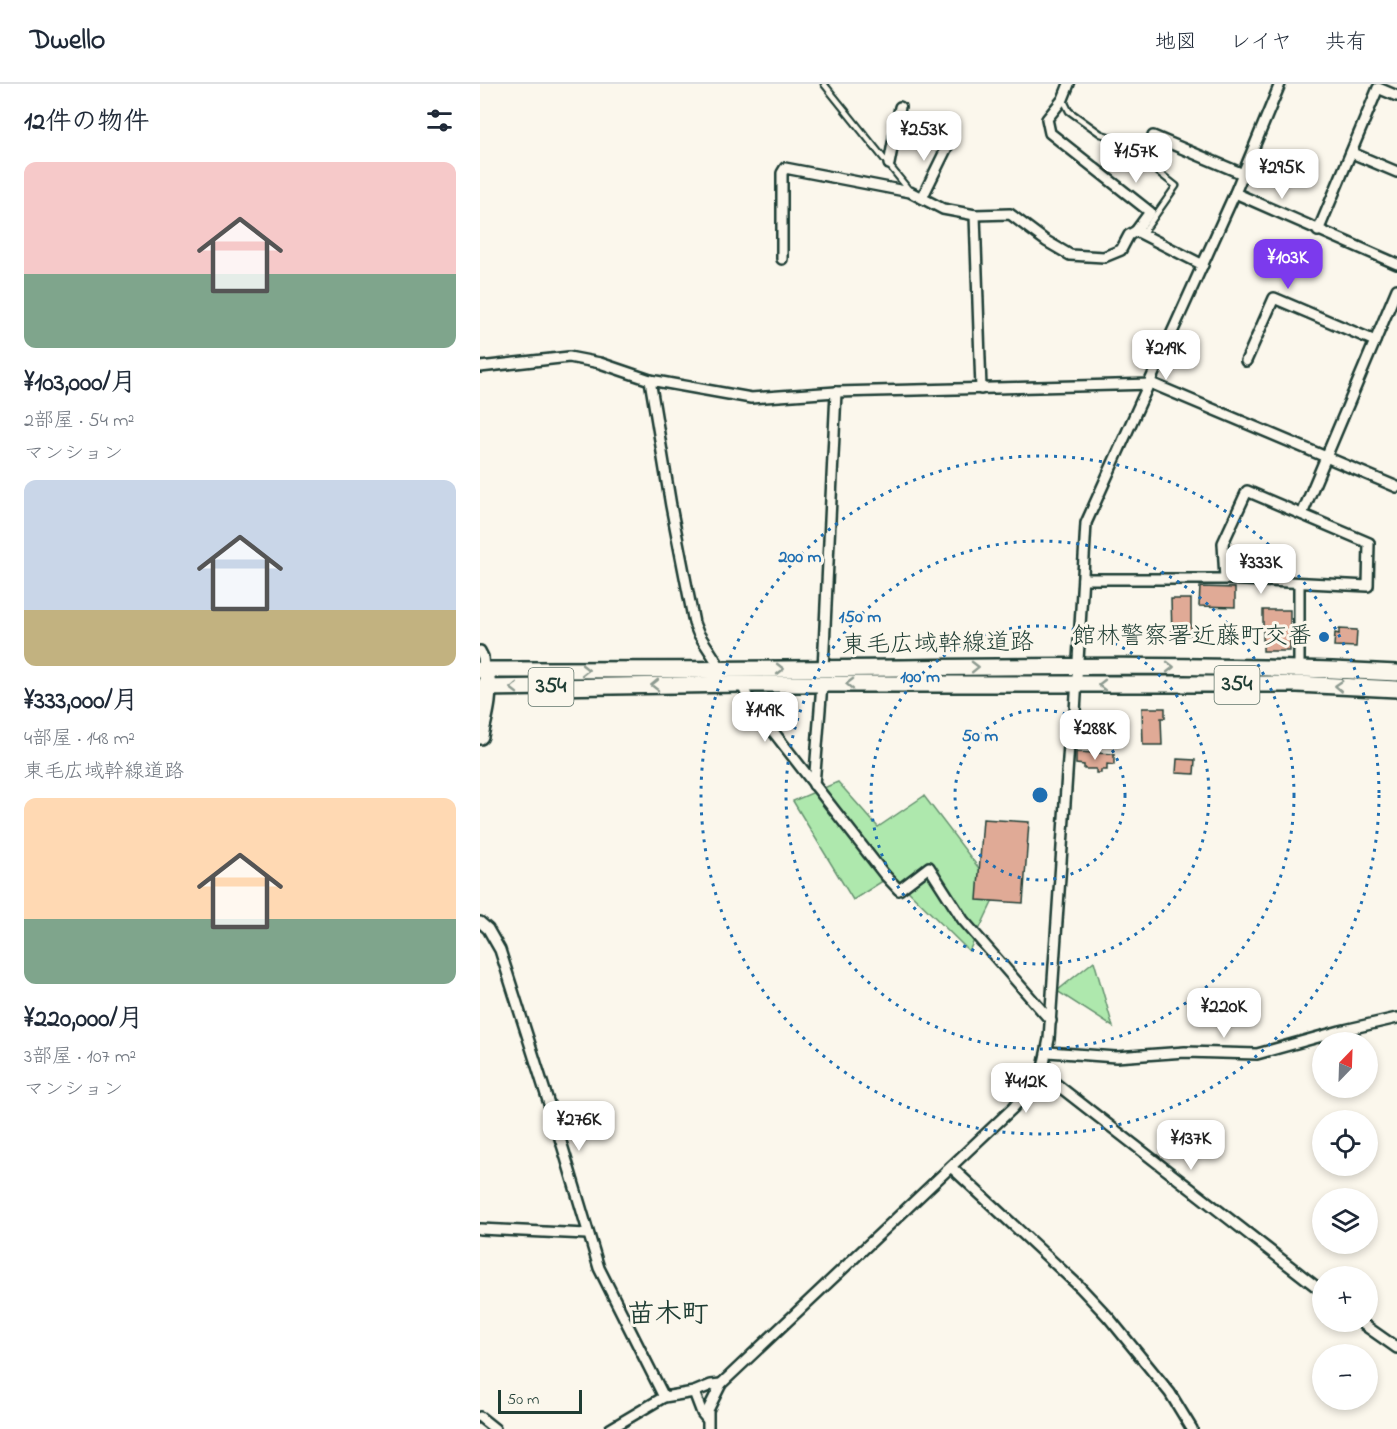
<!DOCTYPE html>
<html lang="ja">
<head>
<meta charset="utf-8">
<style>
	:root { --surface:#fff; --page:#f6f6f7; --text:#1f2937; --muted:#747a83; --line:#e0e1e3; --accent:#7c3aed }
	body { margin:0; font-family:"Indie Flower","Klee One",sans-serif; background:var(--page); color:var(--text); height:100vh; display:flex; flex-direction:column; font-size:22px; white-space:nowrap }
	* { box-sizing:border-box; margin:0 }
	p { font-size:20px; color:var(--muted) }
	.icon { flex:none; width:33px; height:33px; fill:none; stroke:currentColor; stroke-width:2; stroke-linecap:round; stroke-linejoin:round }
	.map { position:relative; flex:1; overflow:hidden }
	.panel { display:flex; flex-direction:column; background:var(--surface); width:480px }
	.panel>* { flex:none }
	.needle { width:39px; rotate:23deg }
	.tools { position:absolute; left:832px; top:948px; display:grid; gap:12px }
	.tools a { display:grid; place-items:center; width:66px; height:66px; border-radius:50%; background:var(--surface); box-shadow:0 3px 9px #0003; font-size:30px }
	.scale { position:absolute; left:18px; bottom:15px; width:84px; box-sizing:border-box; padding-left:6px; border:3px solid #1f3d34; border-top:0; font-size:16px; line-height:21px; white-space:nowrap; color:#1f3d34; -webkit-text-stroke:4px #fbf7ec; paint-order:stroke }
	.price { position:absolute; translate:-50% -51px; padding:0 14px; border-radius:12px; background:#fff; color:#222; font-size:20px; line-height:39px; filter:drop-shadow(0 2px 3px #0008) }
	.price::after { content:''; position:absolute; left:50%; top:36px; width:18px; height:14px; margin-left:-9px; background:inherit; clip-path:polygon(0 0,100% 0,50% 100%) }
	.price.current { background:var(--accent); color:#fff }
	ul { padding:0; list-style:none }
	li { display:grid; align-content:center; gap:12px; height:318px; padding:0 24px }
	li span { display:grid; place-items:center; height:186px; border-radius:12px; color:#555 }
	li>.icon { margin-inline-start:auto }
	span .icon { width:108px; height:108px; fill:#fffc; stroke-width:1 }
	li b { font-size:26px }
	h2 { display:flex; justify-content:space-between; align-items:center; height:72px; padding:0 24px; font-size:26px }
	header { display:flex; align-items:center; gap:36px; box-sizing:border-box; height:84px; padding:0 30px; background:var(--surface); border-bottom:2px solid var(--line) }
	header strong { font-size:28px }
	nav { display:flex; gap:33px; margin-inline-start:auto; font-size:21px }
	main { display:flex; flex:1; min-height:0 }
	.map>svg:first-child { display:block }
</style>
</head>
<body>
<header>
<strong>Dwello</strong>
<nav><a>地図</a><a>レイヤ</a><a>共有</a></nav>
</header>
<main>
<section class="panel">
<h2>12件の物件<svg class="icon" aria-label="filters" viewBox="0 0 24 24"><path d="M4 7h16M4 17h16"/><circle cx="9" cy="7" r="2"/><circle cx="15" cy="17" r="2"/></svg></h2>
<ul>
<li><span style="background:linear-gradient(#f6c9c9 60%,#7fa58c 0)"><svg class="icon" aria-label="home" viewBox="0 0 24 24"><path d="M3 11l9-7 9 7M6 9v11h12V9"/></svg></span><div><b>¥103,000/月</b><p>2部屋 · 54 m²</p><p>マンション</p></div></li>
<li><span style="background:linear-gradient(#c9d6e8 70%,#c2b280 0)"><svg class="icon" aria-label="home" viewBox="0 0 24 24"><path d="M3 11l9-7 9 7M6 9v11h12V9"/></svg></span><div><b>¥333,000/月</b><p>4部屋 · 148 m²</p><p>東毛広域幹線道路</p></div></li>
<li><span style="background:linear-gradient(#ffd9b3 65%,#7fa58c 0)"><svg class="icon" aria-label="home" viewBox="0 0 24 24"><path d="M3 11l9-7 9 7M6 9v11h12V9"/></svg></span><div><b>¥220,000/月</b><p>3部屋 · 107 m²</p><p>マンション</p></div></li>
</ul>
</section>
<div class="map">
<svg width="917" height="1345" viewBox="0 0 917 1345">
	<rect width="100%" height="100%" fill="#fbf7ec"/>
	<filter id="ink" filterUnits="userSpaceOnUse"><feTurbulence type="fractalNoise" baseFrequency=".0167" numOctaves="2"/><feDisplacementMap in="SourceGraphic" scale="12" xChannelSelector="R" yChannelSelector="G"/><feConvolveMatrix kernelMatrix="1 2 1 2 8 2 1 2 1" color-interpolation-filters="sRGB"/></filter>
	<g filter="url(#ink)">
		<!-- green -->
		<g fill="#aee8ad" stroke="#669270" stroke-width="1.5">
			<path d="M358,698L398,743L444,712L517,808L489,867L412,791L373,816L313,717Z"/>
			<path d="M614,877L633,943L577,907Z"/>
		</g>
		<!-- building -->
		<g fill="#e0aa96" stroke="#1f3d34" stroke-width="1.5">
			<path d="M720,503L755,504V523L719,522Z"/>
			<path d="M691,515H711V551H692Z"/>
			<rect x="783" y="526" width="27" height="41"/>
			<path d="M859,545L877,546L876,563L854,562L855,549L859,550Z"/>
			<path d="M662,624H685V634H681L682,661H663Z"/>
			<path d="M596,668L634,670V681L627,680V686H621V689H616V685H604V681L596,680Z"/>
			<path d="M697,675L715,676L714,690L696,689Z"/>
			<path d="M503,735L549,738L543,819L497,816Z"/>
		</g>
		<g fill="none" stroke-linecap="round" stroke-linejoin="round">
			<defs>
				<g id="service">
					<path d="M344,0L429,106"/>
					<path d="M583,15L589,27L621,50L657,61L672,71L677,87L696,102L663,149"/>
				</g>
				<g id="minor">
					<path d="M589,0L583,15L567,35L570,49L670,128L656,147L723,181"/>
					<path d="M673,52L763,90"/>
					<path d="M872,69L917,88"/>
					<path d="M409,80L420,23"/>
					<path d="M755,109L917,180"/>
					<path d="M442,114L471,55"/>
					<path d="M495,131L501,305"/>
					<path d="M838,147L898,4L917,12"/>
					<path d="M302,175V89L305,84L430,108L463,125L495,131L530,130L566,157L590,171L624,173L641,166L649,151L656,147"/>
					<path d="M766,277L794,214L895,257"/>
					<path d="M0,283L89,273L120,279L170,296L271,314L356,308L673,300L917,403"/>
					<path d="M170,296L191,422L214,539L218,549L242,586"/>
					<path d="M822,430L917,205"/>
					<path d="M603,495H745L888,502L889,459L767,407L743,459L745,495"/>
					<path d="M0,567L3,573L4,586"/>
					<path d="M819,583V499"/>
					<path d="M343,585L356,308"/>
					<path d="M261,600L271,619L404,790L419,806L449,783L483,836L571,937"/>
					<path d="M334,701L342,600"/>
					<path d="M0,838L8,845L20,866L83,1064L119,1184L184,1313"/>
					<path d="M568,968L636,973L705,968L777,970L860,947L917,934"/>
					<path d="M562,989L843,1208"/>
					<path d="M471,1083L600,1203L629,1234L690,1309L712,1345"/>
					<path d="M0,1145L107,1150"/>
					<path d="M880,1238L917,1264"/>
					<path d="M214,1308L222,1329L227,1335"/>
					<path d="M0,1333L15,1345"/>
					<path d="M130,1345L184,1313L214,1308L231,1301L241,1300"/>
					<path d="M228,1345V1326L241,1300L533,1024L562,989L569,955L589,660L590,641L595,628L606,439L755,109L800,0"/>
				</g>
				<g id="trunk">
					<path d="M0,586C141,586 283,586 424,584C588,582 753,580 917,589"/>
					<path d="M0,604L261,600H817L917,605"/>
					<path d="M0,652C4,633 10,614 7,595"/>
				</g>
			</defs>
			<!-- service casing -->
			<use href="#service" stroke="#1f3d34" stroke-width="9"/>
			<!-- minor casing -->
			<use href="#minor" stroke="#1f3d34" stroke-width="14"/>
			<!-- trunk casing -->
			<use href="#trunk" stroke="#1f3d34" stroke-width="20"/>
			<!-- service -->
			<use href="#service" stroke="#fbf7ec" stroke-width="4.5"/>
			<!-- minor -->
			<use href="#minor" stroke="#fbf7ec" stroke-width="9"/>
			<!-- trunk -->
			<use href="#trunk" stroke="#fbf7ec" stroke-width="15"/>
		</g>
		<!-- one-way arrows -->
		<defs><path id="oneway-chevron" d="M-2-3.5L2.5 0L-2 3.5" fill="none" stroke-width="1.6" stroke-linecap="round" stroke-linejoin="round" transform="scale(1.5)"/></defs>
		<g stroke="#8d9a90">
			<use href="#oneway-chevron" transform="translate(495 583) rotate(-1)"/>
			<use href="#oneway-chevron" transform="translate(690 583)"/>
			<use href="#oneway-chevron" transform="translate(300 585)"/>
			<use href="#oneway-chevron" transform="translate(105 586)"/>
			<use href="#oneway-chevron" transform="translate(370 600) rotate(-179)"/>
			<use href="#oneway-chevron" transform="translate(175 601) rotate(179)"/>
			<use href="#oneway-chevron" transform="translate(622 601) rotate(180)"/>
			<use href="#oneway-chevron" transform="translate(859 602) rotate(-177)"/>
			<use href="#oneway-chevron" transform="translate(34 604) rotate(179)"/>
		</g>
	</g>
	<!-- distance rings -->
	<g fill="none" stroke="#1f6fb2" stroke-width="3" stroke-dasharray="3 6">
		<circle cx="560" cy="711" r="85"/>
		<circle cx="560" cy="711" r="169"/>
		<circle cx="560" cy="711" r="254"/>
		<circle cx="560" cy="711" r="339"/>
	</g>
	<!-- markers -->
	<circle fill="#1f6fb2" stroke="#fbf7ec" stroke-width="2" cx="844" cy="553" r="6"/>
	<g text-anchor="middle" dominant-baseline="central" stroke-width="6" stroke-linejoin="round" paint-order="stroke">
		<!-- shield labels -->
		<g fill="#fbf7ec" stroke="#61756b" stroke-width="1.5">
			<rect x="734.5" y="582" width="45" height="38" rx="4.5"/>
			<rect x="48.5" y="584" width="45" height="38" rx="4.5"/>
		</g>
		<g font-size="22" font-weight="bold" fill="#1f3d34">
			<text x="757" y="601">354</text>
			<text x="71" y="603">354</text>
		</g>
		<!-- poi labels -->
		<g font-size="24" fill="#1f3d34" stroke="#fbf7ec" text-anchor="end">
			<text x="832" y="553">館林警察署近藤町交番</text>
		</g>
		<!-- street labels -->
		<g font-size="24" fill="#1f3d34" stroke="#fbf7ec">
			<text transform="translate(458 561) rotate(-1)">東毛広域幹線道路</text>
		</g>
		<!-- quarter labels -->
		<g font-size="27" font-weight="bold" fill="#1f3d34" stroke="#fbf7ec">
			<text x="188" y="1231">苗木町</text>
		</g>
	</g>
	<circle cx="560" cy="711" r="9" fill="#1f6fb2" stroke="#fbf7ec" stroke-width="3"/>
	<g font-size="18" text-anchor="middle" font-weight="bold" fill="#1f6fb2" stroke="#fbf7ec" stroke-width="6" stroke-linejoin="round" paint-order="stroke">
		<text x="320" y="478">200 m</text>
		<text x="380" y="538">150 m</text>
		<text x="440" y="598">100 m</text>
		<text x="500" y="657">50 m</text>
	</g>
</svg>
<div class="tools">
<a><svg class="needle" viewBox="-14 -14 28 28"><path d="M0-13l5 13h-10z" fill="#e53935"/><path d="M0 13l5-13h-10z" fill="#747a83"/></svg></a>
<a><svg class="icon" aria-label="locate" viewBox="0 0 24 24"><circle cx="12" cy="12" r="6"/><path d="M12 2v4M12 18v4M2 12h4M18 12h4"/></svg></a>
<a><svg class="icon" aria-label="layers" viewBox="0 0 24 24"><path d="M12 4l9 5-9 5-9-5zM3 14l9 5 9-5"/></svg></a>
<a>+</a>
<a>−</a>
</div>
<div class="scale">50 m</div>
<b class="price" style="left:444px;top:78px">¥253K</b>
<b class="price" style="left:656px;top:100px">¥157K</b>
<b class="price" style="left:802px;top:116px">¥295K</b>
<b class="price current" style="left:808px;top:206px">¥103K</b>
<b class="price" style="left:686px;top:297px">¥219K</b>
<b class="price" style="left:781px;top:511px">¥333K</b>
<b class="price" style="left:285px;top:659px">¥149K</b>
<b class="price" style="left:615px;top:677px">¥288K</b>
<b class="price" style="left:744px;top:955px">¥220K</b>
<b class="price" style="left:546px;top:1030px">¥412K</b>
<b class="price" style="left:99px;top:1068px">¥276K</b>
<b class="price" style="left:711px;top:1087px">¥137K</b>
</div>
</main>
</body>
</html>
